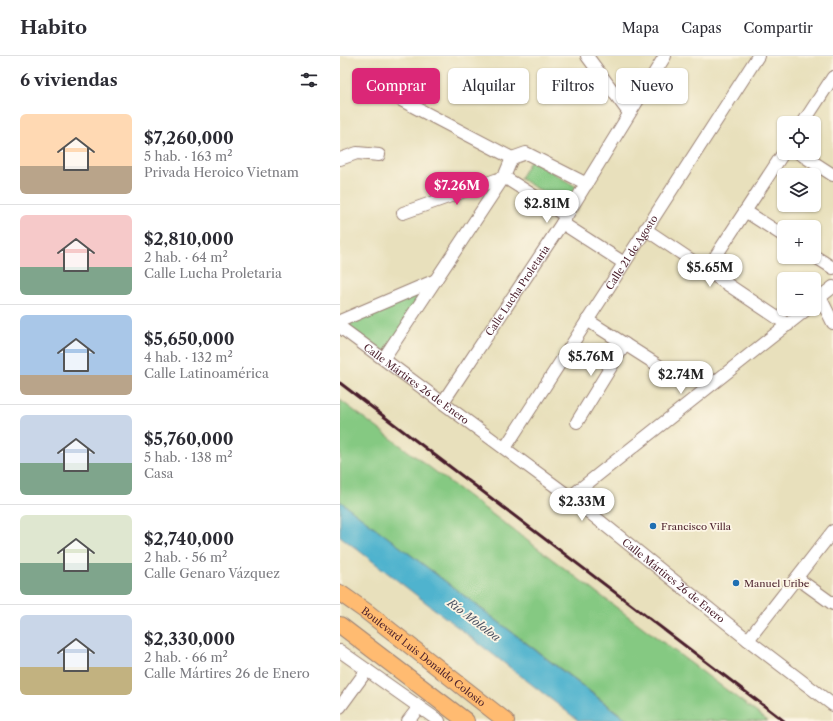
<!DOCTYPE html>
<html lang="es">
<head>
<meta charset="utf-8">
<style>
	:root { --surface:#fff; --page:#f2f2f3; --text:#2b2b33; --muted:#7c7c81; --line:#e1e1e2; --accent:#db2777 }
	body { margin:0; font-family:"Libre Caslon Text",serif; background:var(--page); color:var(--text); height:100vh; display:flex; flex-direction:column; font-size:15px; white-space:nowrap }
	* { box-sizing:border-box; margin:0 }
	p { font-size:13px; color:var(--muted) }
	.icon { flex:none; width:22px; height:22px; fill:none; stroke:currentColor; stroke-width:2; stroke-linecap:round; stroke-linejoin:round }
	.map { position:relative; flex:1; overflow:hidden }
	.drawer { display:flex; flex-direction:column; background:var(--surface); width:340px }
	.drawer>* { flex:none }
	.top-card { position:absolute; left:12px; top:12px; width:380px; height:36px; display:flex; gap:8px }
	.controls { position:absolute; left:437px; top:60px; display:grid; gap:8px }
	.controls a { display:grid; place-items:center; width:44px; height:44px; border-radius:6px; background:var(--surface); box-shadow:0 1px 3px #0004; font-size:20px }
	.price { position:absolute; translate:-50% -34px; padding:0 9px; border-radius:14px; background:#fff; color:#222; font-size:13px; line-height:26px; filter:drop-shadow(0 1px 2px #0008) }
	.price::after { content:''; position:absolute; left:50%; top:24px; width:12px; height:9px; margin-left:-6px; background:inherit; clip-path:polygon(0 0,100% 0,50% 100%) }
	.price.selected { background:var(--accent); color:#fff }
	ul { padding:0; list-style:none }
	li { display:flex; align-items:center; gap:12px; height:100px; padding:0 20px }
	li+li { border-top:1px solid var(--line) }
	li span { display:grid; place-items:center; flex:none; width:112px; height:80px; border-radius:6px; color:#555 }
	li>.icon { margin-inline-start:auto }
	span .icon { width:48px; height:48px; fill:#fffc; stroke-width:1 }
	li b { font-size:17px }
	h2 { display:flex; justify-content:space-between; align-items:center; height:48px; padding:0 20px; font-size:17px }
	.pill { padding:0 14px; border-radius:6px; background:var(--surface); box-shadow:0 1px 3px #0004; font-size:14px; line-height:36px }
	.pill.selected { background:var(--accent); color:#fff }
	header { display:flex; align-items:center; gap:24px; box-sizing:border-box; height:56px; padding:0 20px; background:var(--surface); border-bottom:1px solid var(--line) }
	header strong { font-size:19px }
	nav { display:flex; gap:22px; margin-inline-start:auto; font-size:14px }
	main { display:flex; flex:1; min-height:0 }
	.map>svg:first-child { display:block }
</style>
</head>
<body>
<header>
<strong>Habito</strong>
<nav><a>Mapa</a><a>Capas</a><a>Compartir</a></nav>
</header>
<main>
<section class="drawer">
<h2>6 viviendas<svg class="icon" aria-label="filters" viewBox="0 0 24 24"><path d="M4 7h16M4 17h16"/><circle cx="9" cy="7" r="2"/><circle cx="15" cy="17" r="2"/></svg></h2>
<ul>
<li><span style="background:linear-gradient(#ffd9b3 65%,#b9a48a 0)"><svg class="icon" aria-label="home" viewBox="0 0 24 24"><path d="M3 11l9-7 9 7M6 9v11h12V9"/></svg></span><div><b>$7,260,000</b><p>5 hab. · 163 m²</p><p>Privada Heroico Vietnam</p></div></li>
<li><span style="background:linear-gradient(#f6c9c9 65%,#7fa58c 0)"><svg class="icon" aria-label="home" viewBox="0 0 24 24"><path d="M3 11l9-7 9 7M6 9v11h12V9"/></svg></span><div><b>$2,810,000</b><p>2 hab. · 64 m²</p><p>Calle Lucha Proletaria</p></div></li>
<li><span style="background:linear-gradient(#a9c7e8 75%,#b9a48a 0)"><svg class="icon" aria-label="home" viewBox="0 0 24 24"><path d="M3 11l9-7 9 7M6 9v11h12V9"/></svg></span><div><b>$5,650,000</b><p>4 hab. · 132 m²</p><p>Calle Latinoamérica</p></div></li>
<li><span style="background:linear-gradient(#c9d6e8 60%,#7fa58c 0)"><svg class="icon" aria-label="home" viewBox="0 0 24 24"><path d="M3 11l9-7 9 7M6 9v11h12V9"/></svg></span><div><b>$5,760,000</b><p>5 hab. · 138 m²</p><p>Casa</p></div></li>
<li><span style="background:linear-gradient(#dfe7d0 60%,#7fa58c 0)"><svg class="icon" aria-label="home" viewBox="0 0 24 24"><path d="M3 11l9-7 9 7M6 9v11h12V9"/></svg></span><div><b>$2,740,000</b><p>2 hab. · 56 m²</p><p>Calle Genaro Vázquez</p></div></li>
<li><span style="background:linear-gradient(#c9d6e8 65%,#c2b280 0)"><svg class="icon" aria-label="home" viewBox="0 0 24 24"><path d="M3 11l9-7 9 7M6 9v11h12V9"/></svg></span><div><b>$2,330,000</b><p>2 hab. · 66 m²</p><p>Calle Mártires 26 de Enero</p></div></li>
</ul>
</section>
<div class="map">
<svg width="493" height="665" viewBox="0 0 493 665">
	<rect width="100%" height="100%" fill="#fcf5e5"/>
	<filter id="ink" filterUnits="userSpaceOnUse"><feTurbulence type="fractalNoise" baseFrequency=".025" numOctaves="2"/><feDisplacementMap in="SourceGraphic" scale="8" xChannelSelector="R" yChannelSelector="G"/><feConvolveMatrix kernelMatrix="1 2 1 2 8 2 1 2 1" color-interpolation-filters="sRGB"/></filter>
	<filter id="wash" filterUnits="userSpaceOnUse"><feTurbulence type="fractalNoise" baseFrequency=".012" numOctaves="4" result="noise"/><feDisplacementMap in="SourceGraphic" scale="16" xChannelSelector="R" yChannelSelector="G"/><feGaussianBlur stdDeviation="0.9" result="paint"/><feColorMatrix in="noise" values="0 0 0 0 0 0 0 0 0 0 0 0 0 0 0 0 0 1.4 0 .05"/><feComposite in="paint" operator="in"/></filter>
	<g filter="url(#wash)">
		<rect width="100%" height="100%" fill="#e8e0bc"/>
		<!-- green -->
		<g fill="#85c982" stroke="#687456">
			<path d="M191,104L238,132L226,151L180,122Z"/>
			<path d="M96,224L44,302L0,265Z"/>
			<path d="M0,344L428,665H289L0,445Z"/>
		</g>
		<!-- water -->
		<path fill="#4fb3ce" stroke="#4c697c" d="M0,445L288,665H239L0,480Z"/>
	</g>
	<g filter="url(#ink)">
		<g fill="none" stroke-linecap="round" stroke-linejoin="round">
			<defs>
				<g id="minor">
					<path d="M247,0L289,57"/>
					<path d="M61,44L172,102"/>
					<path d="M463,67L493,21"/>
					<path d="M459,97L493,119"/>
					<path d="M172,102L186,97L247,128"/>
					<path d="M0,103L17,97L39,99"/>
					<path d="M405,155L444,180"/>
					<path d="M63,157L164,121L226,160"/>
					<path d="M222,167L284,207"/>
					<path d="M305,173L448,269"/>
					<path d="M474,200L493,212"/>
					<path d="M366,215L444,96"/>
					<path d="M480,241L493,267"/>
					<path d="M475,245L493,231"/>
					<path d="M247,264L327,315"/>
					<path d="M0,265L96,224"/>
					<path id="s1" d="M0,271L230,441L408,584L493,649"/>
					<path d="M44,302L164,121L172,102"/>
					<path id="s2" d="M103,346L222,167L325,0"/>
					<path d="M237,366L285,288"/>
					<path id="s3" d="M165,392L418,0"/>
					<path d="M230,441L467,253"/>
					<path d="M457,522L493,548"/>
					<path d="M408,584L493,475"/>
					<path d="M0,595L99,665"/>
					<path d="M0,651L27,614"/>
					<path d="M68,665L79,651"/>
				</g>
				<g id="major">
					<path id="s4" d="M0,537L27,556L166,665"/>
					<path d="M0,569L126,665"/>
				</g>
			</defs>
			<!-- minor casing -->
			<use href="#minor" stroke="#998074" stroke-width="14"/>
			<!-- major casing -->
			<use href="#major" stroke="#998074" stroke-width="18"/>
			<!-- minor -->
			<use href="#minor" stroke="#fff" stroke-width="12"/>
			<!-- major -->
			<use href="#major" stroke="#ffbb71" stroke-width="16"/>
			<!-- rail -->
			<path stroke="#4a1f2b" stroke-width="3" d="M0,327L444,665"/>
		</g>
	</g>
	<!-- markers -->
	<g fill="#1f6fb2" stroke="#fcf5e5" stroke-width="1.5">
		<circle cx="313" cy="470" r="4"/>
		<circle cx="396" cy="527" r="4"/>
	</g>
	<g text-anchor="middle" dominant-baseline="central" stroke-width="3.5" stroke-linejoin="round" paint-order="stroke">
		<!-- street labels -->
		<g font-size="10" fill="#4a1f2b" stroke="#fcf5e5">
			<text stroke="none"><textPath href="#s3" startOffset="233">Calle 21 de Agosto</textPath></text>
			<text stroke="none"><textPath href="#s2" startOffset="134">Calle Lucha Proletaria</textPath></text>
			<text stroke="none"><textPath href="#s1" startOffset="95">Calle Mártires 26 de Enero</textPath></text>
			<text stroke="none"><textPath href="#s1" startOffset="419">Calle Mártires 26 de Enero</textPath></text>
			<text stroke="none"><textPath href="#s4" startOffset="105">Boulevard Luis Donaldo Colosio</textPath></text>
		</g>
		<!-- poi labels -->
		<g font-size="10" fill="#4a1f2b" stroke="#fcf5e5" text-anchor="start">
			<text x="321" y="470">Francisco Villa</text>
			<text x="404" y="527">Manuel Uribe</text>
		</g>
		<!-- water labels -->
		<g font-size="11" font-style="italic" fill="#4c5364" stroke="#fcf5e5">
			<text transform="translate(134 564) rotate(37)">Río Mololoa</text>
		</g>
	</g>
</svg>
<div class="controls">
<a><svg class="icon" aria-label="locate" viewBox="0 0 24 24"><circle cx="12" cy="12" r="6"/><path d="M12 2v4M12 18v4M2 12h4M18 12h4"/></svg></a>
<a><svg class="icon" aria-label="layers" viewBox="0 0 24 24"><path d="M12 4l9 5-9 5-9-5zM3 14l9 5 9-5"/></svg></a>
<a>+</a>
<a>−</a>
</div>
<b class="price selected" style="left:117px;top:150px">$7.26M</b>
<b class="price" style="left:207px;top:168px">$2.81M</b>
<b class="price" style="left:370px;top:232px">$5.65M</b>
<b class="price" style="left:251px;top:321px">$5.76M</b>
<b class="price" style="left:341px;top:339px">$2.74M</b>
<b class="price" style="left:242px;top:466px">$2.33M</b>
<div class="top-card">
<a class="pill selected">Comprar</a>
<a class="pill">Alquilar</a>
<a class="pill">Filtros</a>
<a class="pill">Nuevo</a>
</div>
</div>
</main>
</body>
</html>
